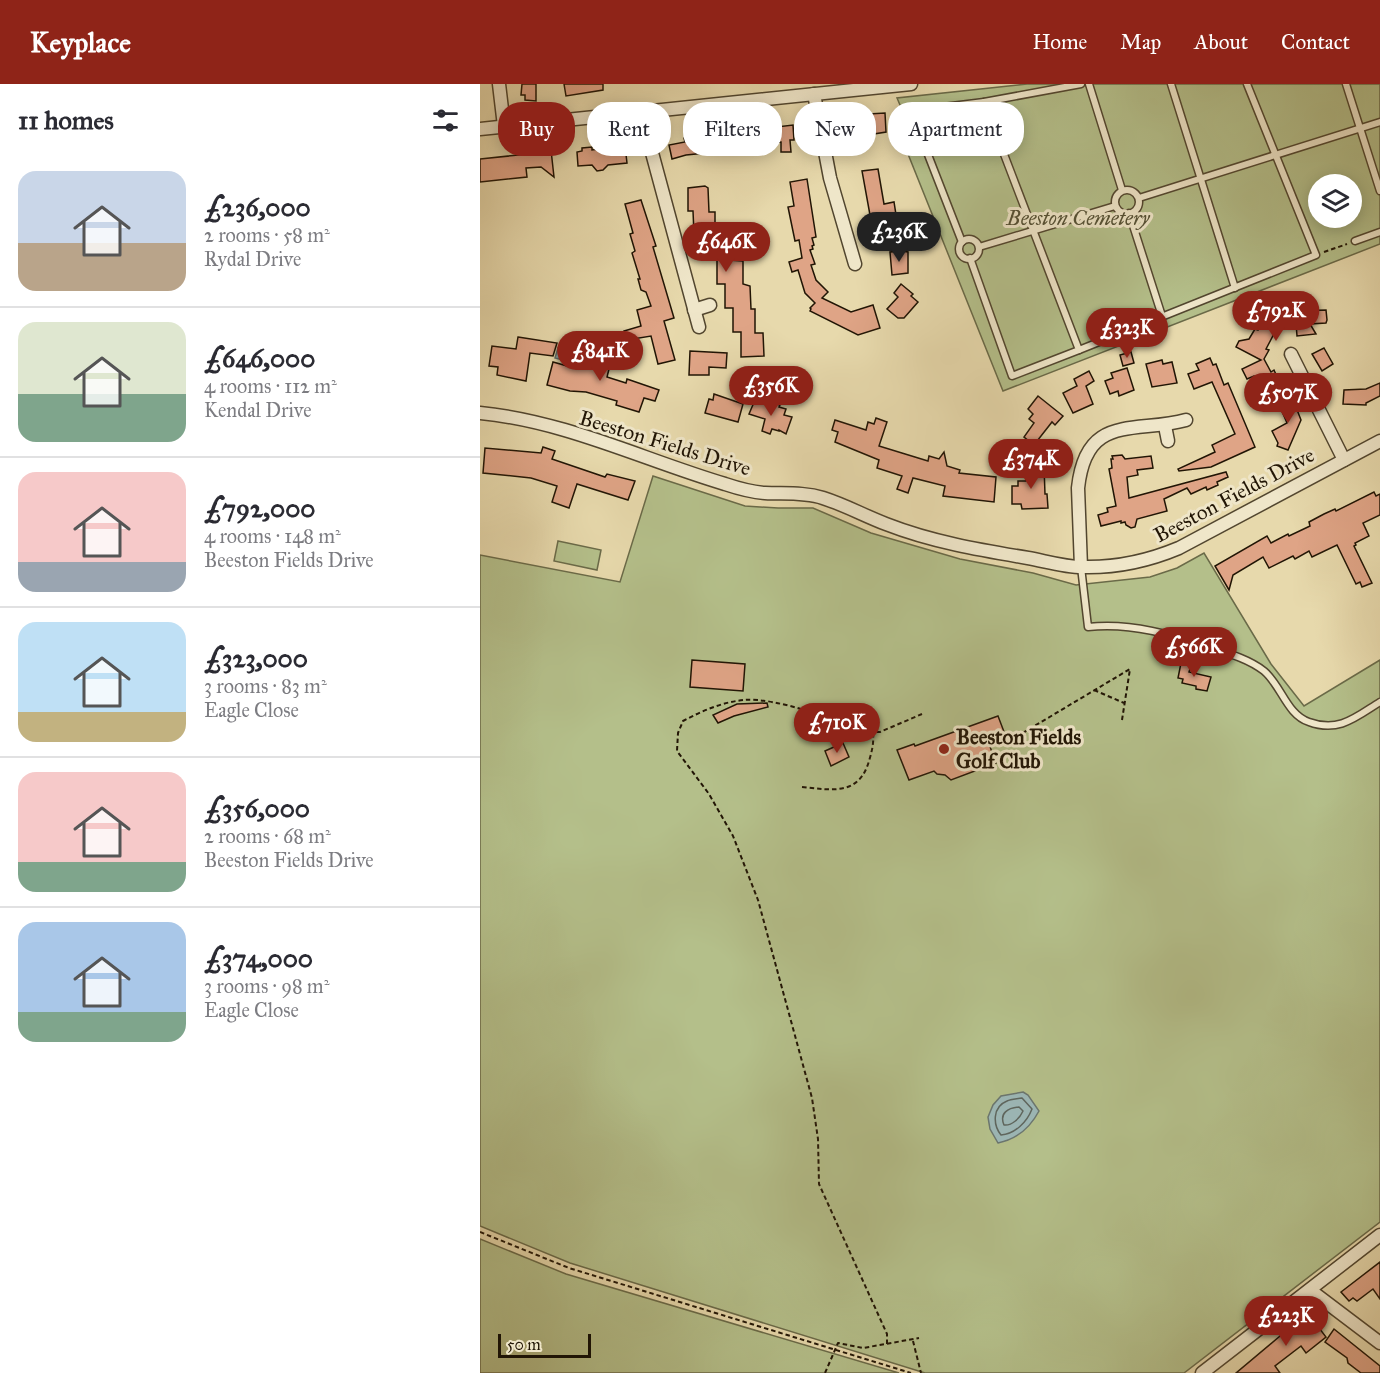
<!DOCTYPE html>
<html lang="en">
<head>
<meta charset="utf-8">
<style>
	:root { --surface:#fff; --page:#f2f2f3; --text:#2b2b33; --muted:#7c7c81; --line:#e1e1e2; --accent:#8f2418 }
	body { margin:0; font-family:"IM FELL Great Primer",serif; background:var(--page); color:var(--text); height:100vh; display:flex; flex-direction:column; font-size:22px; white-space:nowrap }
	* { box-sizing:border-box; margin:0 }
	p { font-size:20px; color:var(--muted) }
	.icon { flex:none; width:33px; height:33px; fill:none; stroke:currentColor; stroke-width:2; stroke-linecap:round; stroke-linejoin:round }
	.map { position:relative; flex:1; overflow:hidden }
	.panel { display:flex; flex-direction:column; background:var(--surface); width:480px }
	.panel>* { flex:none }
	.hud { position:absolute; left:18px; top:18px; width:570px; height:54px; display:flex; gap:12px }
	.buttons { position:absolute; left:828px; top:90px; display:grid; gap:12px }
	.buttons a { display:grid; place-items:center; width:54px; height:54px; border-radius:50%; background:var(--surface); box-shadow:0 3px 15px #0003; font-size:30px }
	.scale { position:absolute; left:18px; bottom:15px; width:93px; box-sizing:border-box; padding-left:6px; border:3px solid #211505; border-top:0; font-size:16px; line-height:21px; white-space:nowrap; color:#211505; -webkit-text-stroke:4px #efe6c9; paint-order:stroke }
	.price { position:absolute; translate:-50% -51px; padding:0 14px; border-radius:21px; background:var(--accent); color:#fff; font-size:20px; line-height:39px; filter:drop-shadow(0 2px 3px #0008) }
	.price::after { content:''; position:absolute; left:50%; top:36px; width:18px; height:14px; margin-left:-9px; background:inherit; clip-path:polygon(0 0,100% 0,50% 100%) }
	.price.on { background:#222; color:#fff }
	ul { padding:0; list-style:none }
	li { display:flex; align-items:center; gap:18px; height:150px; padding:0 18px }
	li+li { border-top:2px solid var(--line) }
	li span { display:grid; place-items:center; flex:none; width:168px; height:120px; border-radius:18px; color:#555 }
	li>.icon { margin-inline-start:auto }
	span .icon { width:72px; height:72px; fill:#fffc; stroke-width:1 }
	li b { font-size:26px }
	h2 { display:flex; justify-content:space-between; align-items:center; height:72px; padding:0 18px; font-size:26px }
	.chip { padding:0 21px; border-radius:24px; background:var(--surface); box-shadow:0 3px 15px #0003; font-size:21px; line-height:54px }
	.chip.on { background:var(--accent); color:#fff }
	header { display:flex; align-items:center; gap:36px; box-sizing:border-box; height:84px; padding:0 30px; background:var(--accent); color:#fff }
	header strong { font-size:28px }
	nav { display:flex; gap:33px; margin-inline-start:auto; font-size:21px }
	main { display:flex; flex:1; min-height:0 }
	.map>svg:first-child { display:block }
</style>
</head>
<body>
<header>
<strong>Keyplace</strong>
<nav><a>Home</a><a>Map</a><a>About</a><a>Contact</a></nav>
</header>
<main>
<section class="panel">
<h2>11 homes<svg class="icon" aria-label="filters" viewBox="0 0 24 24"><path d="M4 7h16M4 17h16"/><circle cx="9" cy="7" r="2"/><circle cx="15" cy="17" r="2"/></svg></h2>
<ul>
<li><span style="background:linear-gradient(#c9d6e8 60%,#b9a48a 0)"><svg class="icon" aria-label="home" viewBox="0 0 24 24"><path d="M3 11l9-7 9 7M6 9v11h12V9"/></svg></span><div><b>£236,000</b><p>2 rooms · 58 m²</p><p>Rydal Drive</p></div></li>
<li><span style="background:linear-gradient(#dfe7d0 60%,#7fa58c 0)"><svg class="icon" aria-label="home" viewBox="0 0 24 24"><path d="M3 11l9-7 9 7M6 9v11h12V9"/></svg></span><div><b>£646,000</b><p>4 rooms · 112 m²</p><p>Kendal Drive</p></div></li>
<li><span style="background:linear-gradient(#f6c9c9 75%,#9aa5b1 0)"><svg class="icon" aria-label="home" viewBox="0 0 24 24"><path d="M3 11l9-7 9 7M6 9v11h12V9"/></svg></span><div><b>£792,000</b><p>4 rooms · 148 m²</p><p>Beeston Fields Drive</p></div></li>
<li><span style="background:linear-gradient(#bfe0f5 75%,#c2b280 0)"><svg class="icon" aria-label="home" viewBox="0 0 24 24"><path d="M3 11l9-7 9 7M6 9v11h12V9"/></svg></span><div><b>£323,000</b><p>3 rooms · 83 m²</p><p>Eagle Close</p></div></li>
<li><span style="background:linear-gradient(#f6c9c9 75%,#7fa58c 0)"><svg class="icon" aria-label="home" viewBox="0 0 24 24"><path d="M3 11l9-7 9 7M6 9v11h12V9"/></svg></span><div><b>£356,000</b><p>2 rooms · 68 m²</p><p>Beeston Fields Drive</p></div></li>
<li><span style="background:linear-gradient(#a9c7e8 75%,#7fa58c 0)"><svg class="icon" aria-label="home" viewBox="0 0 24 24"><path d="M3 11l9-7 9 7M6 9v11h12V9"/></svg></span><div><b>£374,000</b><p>3 rooms · 98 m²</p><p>Eagle Close</p></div></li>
</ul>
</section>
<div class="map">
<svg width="900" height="1289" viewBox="0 0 900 1289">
	<rect width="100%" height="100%" fill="#e7d9ac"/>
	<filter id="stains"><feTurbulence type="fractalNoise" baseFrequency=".00333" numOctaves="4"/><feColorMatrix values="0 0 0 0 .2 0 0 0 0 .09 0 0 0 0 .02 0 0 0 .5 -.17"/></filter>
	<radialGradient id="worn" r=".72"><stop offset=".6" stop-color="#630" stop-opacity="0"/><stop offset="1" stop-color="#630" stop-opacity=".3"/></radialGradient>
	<!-- green -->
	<g fill="#b4bf8a" stroke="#6a6a48" stroke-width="1.5" fill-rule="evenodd">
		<path d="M547,0H900V160L523,307L416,40L426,35L417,14ZM838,100H872V134H838Z"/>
		<path d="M173,392L265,422L298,424H333L391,449L480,475L553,489L596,501L670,493L697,484L724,469L791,580L824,622L900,576V1138L704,1289H445L90,1179L0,1142V471L140,498Z"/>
		<path d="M78,457L121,466L117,486L74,477Z"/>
		<path d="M0,1155L86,1190L419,1289H0Z"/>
	</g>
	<!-- water -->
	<g fill="#9cb7b6" stroke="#6b766f" stroke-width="1.5">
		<path d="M78,264L94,268L91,278L75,274Z"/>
		<path d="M543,1008L548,1011L559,1027C550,1044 538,1055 518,1059L510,1045L508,1033L513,1021L521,1012Z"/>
	</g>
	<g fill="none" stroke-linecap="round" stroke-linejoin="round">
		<!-- shore -->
		<g stroke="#5e665e" stroke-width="1.5">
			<path d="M542,1014L552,1025C547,1038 535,1050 521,1051C513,1041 512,1023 527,1017C531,1015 537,1015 542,1014Z"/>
			<path d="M539,1023L543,1027C540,1034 532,1042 524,1041C519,1029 528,1024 539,1023Z"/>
		</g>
	</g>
	<!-- building -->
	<g fill="#dfa486" stroke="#211505" stroke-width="1.5">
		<path d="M42,0H56V17L45,16V11H41Z"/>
		<path d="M84,0H123V6L86,12Z"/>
		<path d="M405,29L406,48L363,55L362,41L373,40L372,31Z"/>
		<path d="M313,41L314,56H310L311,68H301V58L265,62L266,65L206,71L192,75L189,61L205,58L204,54L212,52L271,50V43L280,42V45Z"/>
		<path d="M57,60L58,67L71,66L74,93L61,83L46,84L47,93L0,98V75L48,70L47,62Z"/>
		<path d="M145,62L147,79L128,81L123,86L117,87L112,81L98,82L97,68L102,67V64L112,63V66Z"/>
		<path d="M398,85L404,120L414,118L419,150L401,154L395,130L390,131L382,87Z"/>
		<path d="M327,95L336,153L332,154L334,161L332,162L333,165L330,166L335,180L331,181L336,196L348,208L342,214L371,228L393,221L400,244L378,251L330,227L331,225L330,224L335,219L325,209L318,186L312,188L309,178L322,174L319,156L315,157L308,123L314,122L310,98Z"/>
		<path d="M225,102L228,104L229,128H235V151L248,153L249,176L263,177V200L270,202L271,225H275V249H283L284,272L261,273V248H253V224H245V200H237V174L220,175V150H214L213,127H208V104Z"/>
		<path d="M161,116L176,162L173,163L194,234L184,237L195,276L178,280L171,252L147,256L144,247L161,242L157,226L171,222L166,208L161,206L158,195H160L152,169L155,167L150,150L153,149L145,120Z"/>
		<path d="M422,167L428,168V189L412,191L410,168Z"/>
		<path d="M421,200L433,210L431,212L438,218L424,234H418L407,225L418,213L414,209Z"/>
		<path d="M802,223H806L811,227L846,226L847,236L846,239L830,240L836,250L817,252L816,239L796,246L786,265L789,266L784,275L791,288L794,286L798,295L790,299L797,312L788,316L778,295L775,296L774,292L767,295L762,285L781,276L756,263L759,257L769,255L775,245L778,246L789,224L793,235Z"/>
		<path d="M38,253L77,259L73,272L50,269L46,297L17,291L18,283L9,282L12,262L36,265Z"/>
		<path d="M108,257L119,260L113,281L129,285L127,293L146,299L147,295L179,306L175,317L164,314L159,328L136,321L137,317L106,308L90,307L67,301L73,278L98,285Z"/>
		<path d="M844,264L853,280L842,287L832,270Z"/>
		<path d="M210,267L247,269L246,284L229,283V291H209Z"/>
		<path d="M651,268L654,279L643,282L640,271Z"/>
		<path d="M730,274L733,281L736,280L744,301L748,299L775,363L731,383L699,387L698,385L735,368L732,361L755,350L732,298L714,305L708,290L719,286L716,280Z"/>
		<path d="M682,276L683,280L692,278L697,299L672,303L666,280Z"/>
		<path d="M647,284L654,306L639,312L638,307L630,310L625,297L633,294L631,289Z"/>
		<path d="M609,287L614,297L606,302L613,320L593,329L583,309L597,302L594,295Z"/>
		<path d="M900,299V312L886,319V321L863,320L864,306L886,305Z"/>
		<path d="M234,310L263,320L258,338L225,329L229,315L233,316Z"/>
		<path d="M558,312L583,332L575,341L572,338L554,361L544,353L554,339L549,335L553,330L548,325Z"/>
		<path d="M812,313L821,336L808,366L797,362L798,359L792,347L807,339L798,318Z"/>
		<path d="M275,316L290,321L291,318L300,321L299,323L306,325L304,331L312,333L306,350L299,346V347L292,345L290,350L282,347L285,335L269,330Z"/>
		<path d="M396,334L407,338L399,362L448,377L449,372L459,375L464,368L467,382L480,386L479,389L516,393L514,418L463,412L465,402L433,394L428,409L417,405L422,392L397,384L399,376L355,358L358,348L352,346L355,336L386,346L388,338L394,340Z"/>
		<path d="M63,363L75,367L72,375L125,393L127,390L155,397L148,416L97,400L89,424L72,418L77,402L51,394L3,389L5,364L61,369Z"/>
		<path d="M642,371L645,375L671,372L673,384L657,386L658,391L647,393L649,414L746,388L748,393L737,398L738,401L727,406L726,403L711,410L707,404L684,415L687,427L657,435L655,443L651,444L646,441L645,438L641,439V437L621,442L618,431L628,428L627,424L636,422L629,385L632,384L631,375H633L632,372Z"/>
		<path d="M552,382H564L565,410H567L568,424L542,425L541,420H532V402H538V397H546V384Z"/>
		<path d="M894,408L896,412L900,410V431L883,439L889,452L875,459L876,461L874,462L892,499L882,503L880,498L876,500L857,461L832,473L829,467L815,475L813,472L789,484L783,473L753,491L749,506L735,482L787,452L791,459L808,450L809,452L830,442L829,438L844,430L855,425L856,427Z"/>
		<path d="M212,576L265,580L263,607L210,603Z"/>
		<path d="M701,579L711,582L709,588L731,593L727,607L716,605V602L702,599L703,595L698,594Z"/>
		<path d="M287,619L288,623L254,632L238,639L233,631L257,620Z"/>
		<path d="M518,632L526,653L509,660L516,679L471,696L465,691L457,690L454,687L429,696L417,666L434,660L435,662Z"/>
		<path d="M363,659L369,673L351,682L345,667Z"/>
		<path d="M900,1178V1215L893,1205L877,1217L873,1214L869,1217L861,1208Z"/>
		<path d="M830,1232L846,1253L826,1269L821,1262L795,1282L800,1289H756L800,1252Z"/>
		<path d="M854,1245L900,1282V1289H881L868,1279L867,1274L845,1258Z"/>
	</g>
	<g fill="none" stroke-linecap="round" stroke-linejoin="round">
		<defs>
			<g id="service">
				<path d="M609,0L642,106"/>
				<path d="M691,0L755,204"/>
				<path d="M866,0L900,107"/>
				<path d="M504,18L601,0"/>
				<circle cx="647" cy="118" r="12"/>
				<path d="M659,114L900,38"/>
				<path d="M649,129L682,232"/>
				<circle cx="489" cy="165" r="10"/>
				<path d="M875,157L900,148"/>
				<path d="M482,158L431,27L504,18L599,266L532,292L490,174"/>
				<path d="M499,163L635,122"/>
				<path d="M599,266L836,171L767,0"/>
				<path d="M601,483L608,543C652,538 692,551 734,565C751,570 770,576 784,587C801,601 807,631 829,638C859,649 876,633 900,618"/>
			</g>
			<g id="minor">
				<path d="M19,0L24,42"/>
				<path d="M334,10L350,94L375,180"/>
				<path d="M161,28L219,243"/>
				<path d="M0,45L431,0"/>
				<path d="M214,226L230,221"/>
				<path d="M811,270L864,376"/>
				<path d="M0,329C85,337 164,376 245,400C257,404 271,408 285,409C304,410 324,408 343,414C365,421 385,432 406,440C452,458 500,466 548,474C565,477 584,483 602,483C636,484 668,477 699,464L900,357"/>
				<path d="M685,342L688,357"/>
				<path d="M601,483L598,404C606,329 654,350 706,336"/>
				<path d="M830,1206L900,1259"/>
				<path d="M722,1289L900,1151"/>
			</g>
		</defs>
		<!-- service casing -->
		<use href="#service" stroke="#52462f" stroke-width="9"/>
		<!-- minor casing -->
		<use href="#minor" stroke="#52462f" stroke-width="15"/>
		<!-- path -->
		<g stroke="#211505" stroke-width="2" stroke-dasharray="4.5 3" stroke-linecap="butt">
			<path d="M844,168L867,160"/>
			<path d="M614,606L644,619"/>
			<path d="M536,653L650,585L642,636"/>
			<path d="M322,703C352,706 379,712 389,677C392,667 394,659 393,648"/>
			<path d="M0,1148L89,1184L431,1289"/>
			<path d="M433,1257L441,1289"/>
			<path d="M407,1260V1250L339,1100L338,1055L332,1014L278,816L253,752L229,710L197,667L198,649L203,637C222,627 242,618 264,616C298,613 359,638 393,648H400L442,630"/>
			<path d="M345,1289L358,1259L383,1264L439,1254"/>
		</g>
		<!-- service -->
		<use href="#service" stroke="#efe6c9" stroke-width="6"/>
		<!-- minor -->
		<use href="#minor" stroke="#efe6c9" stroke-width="12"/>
	</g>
	<!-- markers -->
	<circle fill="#8f2418" stroke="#efe6c9" stroke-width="2" cx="464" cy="665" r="6"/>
	<g text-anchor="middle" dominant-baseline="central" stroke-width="6" stroke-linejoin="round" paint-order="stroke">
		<!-- park labels -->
		<g font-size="21" font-style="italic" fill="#545034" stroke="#efe6c9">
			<text x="598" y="134">Beeston Cemetery</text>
		</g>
		<!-- street labels -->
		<g font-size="21" fill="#211505" stroke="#efe6c9">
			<text transform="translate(185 359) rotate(17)">Beeston Fields Drive</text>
			<text transform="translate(754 411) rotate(-28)">Beeston Fields Drive</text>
		</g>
		<!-- poi labels -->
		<g font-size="21" font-weight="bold" fill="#211505" stroke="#efe6c9" text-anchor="start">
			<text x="476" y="653">Beeston Fields<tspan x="476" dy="24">Golf Club</tspan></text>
		</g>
	</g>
	<rect width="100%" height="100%" filter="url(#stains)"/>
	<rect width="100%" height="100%" fill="url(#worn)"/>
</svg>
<div class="buttons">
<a><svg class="icon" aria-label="layers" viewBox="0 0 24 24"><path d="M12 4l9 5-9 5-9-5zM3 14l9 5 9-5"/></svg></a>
</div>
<div class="scale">50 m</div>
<b class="price on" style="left:419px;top:179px">£236K</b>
<b class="price" style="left:246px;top:189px">£646K</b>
<b class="price" style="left:796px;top:258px">£792K</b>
<b class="price" style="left:647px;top:275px">£323K</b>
<b class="price" style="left:120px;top:298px">£841K</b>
<b class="price" style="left:291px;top:333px">£356K</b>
<b class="price" style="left:808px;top:340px">£507K</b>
<b class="price" style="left:551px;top:406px">£374K</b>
<b class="price" style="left:714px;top:594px">£566K</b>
<b class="price" style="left:357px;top:670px">£710K</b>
<b class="price" style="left:806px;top:1263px">£223K</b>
<div class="hud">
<a class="chip on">Buy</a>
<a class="chip">Rent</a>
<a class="chip">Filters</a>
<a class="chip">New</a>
<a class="chip">Apartment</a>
</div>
</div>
</main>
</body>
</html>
